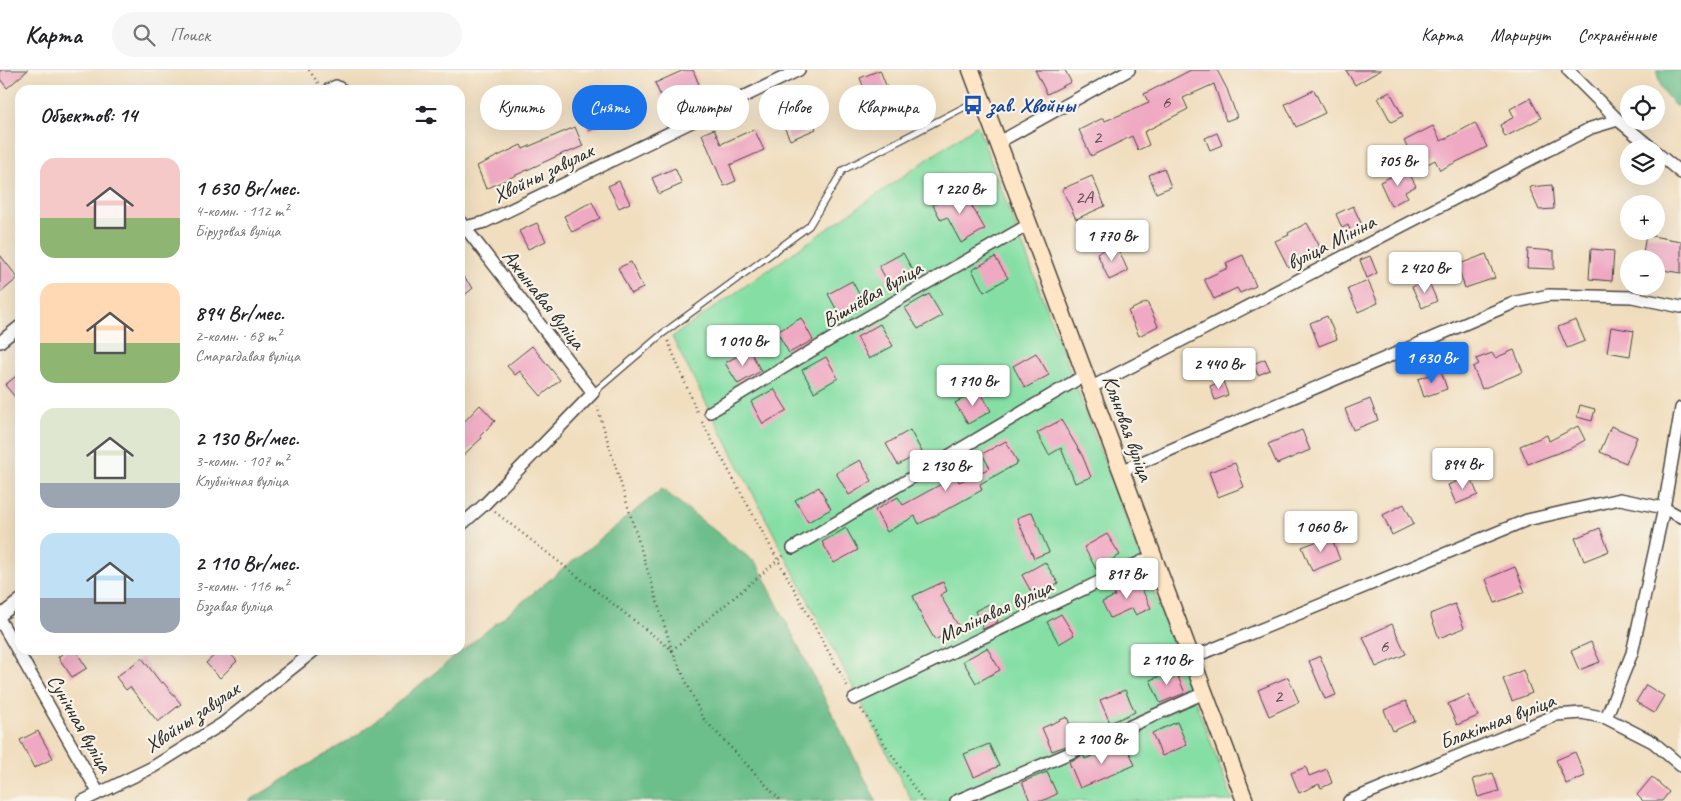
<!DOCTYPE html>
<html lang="ru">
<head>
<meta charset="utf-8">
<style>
	:root { --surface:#fff; --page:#f6f6f6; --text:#202124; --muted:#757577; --line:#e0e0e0; --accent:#1a73e8 }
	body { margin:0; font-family:Caveat,sans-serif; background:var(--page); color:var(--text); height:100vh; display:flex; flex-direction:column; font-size:19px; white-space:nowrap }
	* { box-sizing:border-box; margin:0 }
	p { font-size:16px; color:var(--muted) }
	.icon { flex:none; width:28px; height:28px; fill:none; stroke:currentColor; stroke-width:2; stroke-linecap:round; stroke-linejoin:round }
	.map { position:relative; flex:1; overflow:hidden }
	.panel { position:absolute; left:15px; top:15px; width:450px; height:570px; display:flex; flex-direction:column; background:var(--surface); border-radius:15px; box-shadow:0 5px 20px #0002 }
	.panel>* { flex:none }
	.hud { position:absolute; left:480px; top:15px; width:475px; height:45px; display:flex; gap:10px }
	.tools { position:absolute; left:1620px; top:15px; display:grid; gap:10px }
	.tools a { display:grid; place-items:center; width:45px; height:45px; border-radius:50%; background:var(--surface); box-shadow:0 5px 20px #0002; font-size:25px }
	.price { position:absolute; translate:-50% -42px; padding:0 11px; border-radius:5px; background:#fff; color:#222; font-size:16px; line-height:32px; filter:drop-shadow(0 1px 2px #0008) }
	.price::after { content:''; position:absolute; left:50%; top:30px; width:15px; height:11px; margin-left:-8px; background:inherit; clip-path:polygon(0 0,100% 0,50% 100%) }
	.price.active { background:var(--accent); color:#fff }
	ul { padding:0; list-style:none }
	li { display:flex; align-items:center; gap:15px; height:125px; padding:0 25px }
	li span { display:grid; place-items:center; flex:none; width:140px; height:100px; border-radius:15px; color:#555 }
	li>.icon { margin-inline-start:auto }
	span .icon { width:60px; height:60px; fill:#fffc; stroke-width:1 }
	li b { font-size:21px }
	h2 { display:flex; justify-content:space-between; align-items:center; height:60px; padding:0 25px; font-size:21px }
	.tag { padding:0 18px; border-radius:22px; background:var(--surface); box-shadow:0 5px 20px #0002; font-size:18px; line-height:45px }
	.tag.active { background:var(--accent); color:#fff }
	header { display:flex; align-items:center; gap:30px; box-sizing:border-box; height:70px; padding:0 25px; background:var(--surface); border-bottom:1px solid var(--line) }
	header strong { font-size:24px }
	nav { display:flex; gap:28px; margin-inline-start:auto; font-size:18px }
	.search { width:350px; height:45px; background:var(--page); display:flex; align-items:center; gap:12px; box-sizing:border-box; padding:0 18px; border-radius:28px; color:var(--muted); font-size:19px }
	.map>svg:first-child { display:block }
</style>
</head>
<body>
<header>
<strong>Карта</strong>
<div class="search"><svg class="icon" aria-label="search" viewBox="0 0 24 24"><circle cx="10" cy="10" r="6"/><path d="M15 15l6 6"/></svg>Поиск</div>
<nav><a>Карта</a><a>Маршрут</a><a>Сохранённые</a></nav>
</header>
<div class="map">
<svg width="1681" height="731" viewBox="0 0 1681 731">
	<rect width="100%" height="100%" fill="#f7f3e8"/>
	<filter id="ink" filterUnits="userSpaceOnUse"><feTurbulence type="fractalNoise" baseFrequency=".02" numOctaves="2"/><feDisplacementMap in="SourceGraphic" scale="10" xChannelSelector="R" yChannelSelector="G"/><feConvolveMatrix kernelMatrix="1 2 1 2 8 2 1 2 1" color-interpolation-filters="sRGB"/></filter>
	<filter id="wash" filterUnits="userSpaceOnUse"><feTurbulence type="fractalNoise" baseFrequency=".0096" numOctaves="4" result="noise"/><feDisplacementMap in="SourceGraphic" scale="20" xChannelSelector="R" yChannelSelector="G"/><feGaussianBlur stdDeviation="1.12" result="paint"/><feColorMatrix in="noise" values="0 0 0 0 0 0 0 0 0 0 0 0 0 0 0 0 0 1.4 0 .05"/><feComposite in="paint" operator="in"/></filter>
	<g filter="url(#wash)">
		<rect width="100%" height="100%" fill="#f1debf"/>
		<!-- green -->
		<path fill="#85dfa5" stroke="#588568" d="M977,55L1233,731H912L672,267Z"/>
		<!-- forest -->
		<g fill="#6cbe8a" stroke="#4c745a">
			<path d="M1656,0H1681V35L1675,36L1662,20Z"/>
			<path d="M662,419L757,494L876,731H249L359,664Z"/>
		</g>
		<g id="blocks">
			<!-- building -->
			<g fill="#f0a9c3">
				<path d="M0,0H28L7,18L0,9Z"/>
				<path d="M684,0H693L702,22L666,38L655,13Z"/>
				<path d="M880,0L887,18L867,26L860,8Z"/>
				<path d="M1035,0H1065L1071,12L1047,24Z"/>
				<path d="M1191,0H1217L1227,19L1237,47L1226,51L1214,14L1183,28L1188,39L1144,62L1149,75L1138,80L1132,66L1091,86L1079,60L1103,48L1105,51L1149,33L1144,24Z"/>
				<path d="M1346,0H1381L1355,15Z"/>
				<path d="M620,20L630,40L598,51L600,56L589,61L578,36L589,31L591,34Z"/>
				<path d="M1314,20L1325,43L1296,57L1285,34Z"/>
				<path d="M1390,22L1403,46L1391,52L1378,28Z"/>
				<path d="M1530,28L1541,48L1505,67L1500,55L1514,47L1510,39Z"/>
				<path d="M806,36L816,59L790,70L780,48Z"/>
				<path d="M1475,53L1487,77L1440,100L1435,90L1418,99L1404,71L1433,56L1441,71Z"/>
				<path d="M575,57L583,76L567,83L566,82L486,119L477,96L521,75L523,79Z"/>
				<path d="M714,59L721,74L754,59L764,80L730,95L736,111L724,116L702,64Z"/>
				<path d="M1217,63L1222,75L1210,80L1205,68Z"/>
				<path d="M675,98L682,114L659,124L652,108Z"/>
				<path d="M1164,98L1171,117L1156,123L1149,105Z"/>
				<path d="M1407,99L1416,116L1405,122L1408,127L1391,136L1380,112Z"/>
				<path d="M1092,106L1105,136L1076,149L1062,119Z"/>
				<path d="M619,111L630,133L619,138L608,116Z"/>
				<path d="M1552,115L1554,139L1539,140L1529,117Z"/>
				<path d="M962,119L985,159L961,173L947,147L941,150L933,135Z"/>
				<path d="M592,132L600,148L572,162L564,146Z"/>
				<path d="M1353,136L1363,157L1351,162L1348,155L1342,158L1336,144Z"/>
				<path d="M537,153L546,171L528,179L519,161Z"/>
				<path d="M1307,153L1320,177L1296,190L1297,193L1288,197L1275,171L1289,165L1288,163Z"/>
				<path d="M1646,165L1681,171V203L1656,199V189H1642Z"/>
				<path d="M1116,174L1128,201L1109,210L1097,183Z"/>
				<path d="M1528,179L1554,181V199L1527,198Z"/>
				<path d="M1591,179L1614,181L1612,211L1589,209Z"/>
				<path d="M903,183L915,204L891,218L879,196Z"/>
				<path d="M1486,184L1495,208L1465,218L1457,195Z"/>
				<path d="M0,185L18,208L0,223Z"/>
				<path d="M1243,185L1256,216L1240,223L1237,218L1214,229L1204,209L1228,198L1226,193Z"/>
				<path d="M1370,186L1377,203L1367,208L1360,190Z"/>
				<path d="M995,187L1008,208L984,222L972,200Z"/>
				<path d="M631,192L643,218L631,224L618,198Z"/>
				<path d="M460,203L473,218L460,229Z"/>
				<path d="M1428,210L1437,231L1422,238L1412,217Z"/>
				<path d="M852,211L864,233L840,246L828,224Z"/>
				<path d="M1368,211L1378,233L1358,242L1348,219Z"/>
				<path d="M929,224L942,246L918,259L905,238Z"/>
				<path d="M1147,232L1158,256L1139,266L1128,241Z"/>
				<path d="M1327,246L1337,269L1319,276L1310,253Z"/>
				<path d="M801,248L813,270L789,283L777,262Z"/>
				<path d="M1576,250L1585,271L1567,278L1558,257Z"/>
				<path d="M880,254L893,276L869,289L857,267Z"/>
				<path d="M1611,257L1634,261L1630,286L1607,282Z"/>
				<path d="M532,276L560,310L541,326L520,301L515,305L507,296Z"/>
				<path d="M749,279L761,301L738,314L725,293Z"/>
				<path d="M1514,280L1523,302L1482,319L1473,297L1479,294L1476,289L1492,283L1495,288Z"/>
				<path d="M1036,283L1049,305L1025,318L1013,296Z"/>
				<path d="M826,287L838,308L814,322L802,300Z"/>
				<path d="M1265,289L1270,300L1258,305L1253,294Z"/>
				<path d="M1441,301L1447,319L1424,327L1418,309Z"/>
				<path d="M20,303V333L5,315Z"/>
				<path d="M1223,311L1228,325L1215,330L1210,316Z"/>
				<path d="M774,319L787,340L763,354L751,332Z"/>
				<path d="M979,319L991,341L968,354L955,333Z"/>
				<path d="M1370,329L1378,350L1353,360L1345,339Z"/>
				<path d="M480,335L495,351L480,366L482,368L460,388V356Z"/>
				<path d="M1580,335L1595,339L1592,351L1577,347Z"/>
				<path d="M1061,350L1082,385L1091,407L1075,413L1061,378L1049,385L1037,363Z"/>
				<path d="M1578,356L1585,370L1571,378L1528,394L1520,376L1547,365L1549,371Z"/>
				<path d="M1611,356L1637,367L1626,393L1600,382Z"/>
				<path d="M910,360L922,382L898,395L886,374Z"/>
				<path d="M1302,360L1310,380L1277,394L1268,374Z"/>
				<path d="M1006,371L1018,393L980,414L982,420L944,441L919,454L915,446L887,462L875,440L898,427L903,435L956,406L959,412L990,398L982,384Z"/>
				<path d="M860,390L872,411L849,425L836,403Z"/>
				<path d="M1235,393L1244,417L1218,427L1209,402Z"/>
				<path d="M1470,406L1478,425L1456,434L1448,415Z"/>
				<path d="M819,417L831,439L808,452L795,430Z"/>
				<path d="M1404,434L1414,454L1392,465L1383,445Z"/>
				<path d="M1032,442L1049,482L1034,488L1017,448Z"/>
				<path d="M846,458L858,480L834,493L822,472Z"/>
				<path d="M1600,458L1609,481L1584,491L1575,468Z"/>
				<path d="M1107,464L1120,485L1096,499L1084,477Z"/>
				<path d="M1331,466L1340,490L1312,501L1302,477Z"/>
				<path d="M1045,492L1058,513L1034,527L1022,505Z"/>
				<path d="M1515,497L1525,522L1495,533L1486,509Z"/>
				<path d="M1137,509L1151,538L1136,545L1132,538L1110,548L1102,532L1115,526L1113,520Z"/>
				<path d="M943,512L947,521L940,525L959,557L935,570L923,549L913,526Z"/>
				<path d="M989,534L998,552L983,559L975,541Z"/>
				<path d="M1455,534L1464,558L1439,568L1430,544Z"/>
				<path d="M1061,544L1074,565L1059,574L1047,552Z"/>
				<path d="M1392,554L1406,584L1376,597L1363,567Z"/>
				<path d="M1591,572L1600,592L1579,600L1571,581Z"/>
				<path d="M987,578L1000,600L976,613L963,591Z"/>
				<path d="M68,580H75L87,598L72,607L58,587Z"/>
				<path d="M220,580H227L237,591L220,608L206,593Z"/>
				<path d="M1320,586L1336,625L1325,629L1309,591Z"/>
				<path d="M142,588L161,613L163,612L181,634L158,652L130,617L126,620L116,607Z"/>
				<path d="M1175,600L1185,623L1160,633L1150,610Z"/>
				<path d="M1523,600L1532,623L1512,631L1503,609Z"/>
				<path d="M1288,607L1299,632L1269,646L1258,620Z"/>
				<path d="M1646,615L1664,626L1654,643L1636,632Z"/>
				<path d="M1125,620L1135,642L1110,653L1100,630Z"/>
				<path d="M1468,625L1478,646L1457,655L1448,634Z"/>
				<path d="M1406,631L1415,651L1393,661L1384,640Z"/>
				<path d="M1067,647L1077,672L1052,681L1042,658Z"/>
				<path d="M1177,652L1187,675L1162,686L1152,663Z"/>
				<path d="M38,661L53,688L34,698L20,670Z"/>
				<path d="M1125,672L1135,695L1080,718L1069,692L1083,685L1085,689Z"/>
				<path d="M989,674L999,696L974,707L964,684Z"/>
				<path d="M1575,682L1585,706L1566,714L1556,690Z"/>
				<path d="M1306,697L1309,706L1327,699L1332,713L1321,718L1319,714L1299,723L1291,703Z"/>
				<path d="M1047,702L1057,724L1042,731H1030L1022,712Z"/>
				<path d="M1493,703L1499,721L1478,727L1473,709Z"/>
				<path d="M1652,707L1669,722L1662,731H1643L1637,725Z"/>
			</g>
		</g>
	</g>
	<g filter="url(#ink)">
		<use href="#blocks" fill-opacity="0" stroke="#494641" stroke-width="1"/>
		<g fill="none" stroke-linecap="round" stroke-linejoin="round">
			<defs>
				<path id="lane" d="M593,323L662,264L809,156L843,100L980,29"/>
				<g id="street">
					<path d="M1568,0L1618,50L1653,79"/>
					<path d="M328,20L336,16L343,20"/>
					<path d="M999,72L1129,0"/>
					<path d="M1656,82L1681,103"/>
					<path d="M460,151L593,323L485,434L460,456"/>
					<path d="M460,161L465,157L485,152L799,0"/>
					<path d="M0,272L20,256"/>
					<path d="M1090,318L1591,58L1618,50"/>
					<path d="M710,342L856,254L1028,155"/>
					<path d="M1121,401L1516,232L1549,225L1632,227L1681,237"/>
					<path d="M793,478L1085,305"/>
					<path d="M0,546L20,530"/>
					<path d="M0,550L98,722"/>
					<path d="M1191,588L1527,450L1620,429L1664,438L1681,447"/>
					<path d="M854,629L1153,486"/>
					<path d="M1606,648L1632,583L1664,438L1681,338"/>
					<path d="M83,731L153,697L222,654L315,580"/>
					<path d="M956,731L1077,680L1204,623"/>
					<path d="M1349,731L1556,645L1582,643L1606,648L1653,672L1681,696"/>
				</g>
				<path id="secondary" d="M971,0L1245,731"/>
			</defs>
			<!-- lane casing -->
			<use href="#lane" stroke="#494641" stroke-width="8"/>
			<!-- street casing -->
			<use href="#street" stroke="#494641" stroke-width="14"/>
			<!-- secondary casing -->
			<use href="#secondary" stroke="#494641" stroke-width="19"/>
			<!-- path -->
			<g stroke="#494641" stroke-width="2.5" stroke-dasharray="1 4" stroke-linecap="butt">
				<path d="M309,0L318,13"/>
				<path d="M668,271L697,342"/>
				<path d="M597,336L672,580L784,485"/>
				<path d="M702,352L849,619"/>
				<path d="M495,442L672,580L702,647L781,731"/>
				<path d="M861,639L923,731"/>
			</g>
			<!-- lane -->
			<use href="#lane" stroke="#fff" stroke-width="5.5"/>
			<!-- street -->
			<use href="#street" stroke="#fff" stroke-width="11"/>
			<!-- secondary -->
			<use href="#secondary" stroke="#fde5c5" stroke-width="16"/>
		</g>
	</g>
	<!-- icons -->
	<defs>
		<symbol id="bus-bare" viewBox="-9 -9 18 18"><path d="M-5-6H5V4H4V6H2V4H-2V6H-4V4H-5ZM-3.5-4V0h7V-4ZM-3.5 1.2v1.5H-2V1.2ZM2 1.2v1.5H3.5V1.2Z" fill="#1a4fb4" stroke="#f7f3e8" stroke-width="2.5" paint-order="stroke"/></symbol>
	</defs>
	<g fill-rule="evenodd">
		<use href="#bus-bare" x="959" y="21" width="28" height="28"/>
	</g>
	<g text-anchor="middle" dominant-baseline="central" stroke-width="4.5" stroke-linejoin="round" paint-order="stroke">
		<!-- number labels -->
		<g font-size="19" fill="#5c4a51">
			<text x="1166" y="32">6</text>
			<text x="1097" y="67">2</text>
			<text x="1084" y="127">2А</text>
			<text x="1384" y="576">6</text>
			<text x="1278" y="626">2</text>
		</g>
		<!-- transit labels -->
		<g font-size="21" font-weight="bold" fill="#164399" stroke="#f7f3e8" text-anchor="start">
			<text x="988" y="35">зав. Хвойны</text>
		</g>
		<!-- street labels -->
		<g font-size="21" fill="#2b2b2b" stroke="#f7f3e8">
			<text transform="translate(543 103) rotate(-26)">Хвойны завулак</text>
			<text transform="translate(1331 172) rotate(-27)">вуліца Мініна</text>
			<text transform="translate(872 224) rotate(-30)">Вішнёвая вуліца</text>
			<text transform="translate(544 229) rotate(52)">Ажынавая вуліца</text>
			<text transform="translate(1128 358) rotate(70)">Кляновая вуліца</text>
			<text transform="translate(995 541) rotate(-25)">Малінавая вуліца</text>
			<text transform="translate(192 647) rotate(-34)">Хвойны завулак</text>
			<text transform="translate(1497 651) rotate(-21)">Блакітная вуліца</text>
			<text transform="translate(80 653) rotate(60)">Сунічная вуліца</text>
		</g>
	</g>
</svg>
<div class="tools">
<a><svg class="icon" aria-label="locate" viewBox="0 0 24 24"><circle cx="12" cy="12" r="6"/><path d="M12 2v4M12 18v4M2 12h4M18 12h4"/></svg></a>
<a><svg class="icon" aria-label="layers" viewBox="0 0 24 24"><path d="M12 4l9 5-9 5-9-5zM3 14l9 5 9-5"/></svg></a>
<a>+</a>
<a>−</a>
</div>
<b class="price" style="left:1398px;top:117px">705 Br</b>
<b class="price" style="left:960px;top:145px">1 220 Br</b>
<b class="price" style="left:1112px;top:192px">1 770 Br</b>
<b class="price" style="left:1425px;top:224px">2 420 Br</b>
<b class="price" style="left:743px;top:297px">1 010 Br</b>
<b class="price active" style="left:1432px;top:314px">1 630 Br</b>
<b class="price" style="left:1219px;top:320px">2 440 Br</b>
<b class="price" style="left:973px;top:337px">1 710 Br</b>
<b class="price" style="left:1463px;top:420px">894 Br</b>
<b class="price" style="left:946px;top:422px">2 130 Br</b>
<b class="price" style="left:1321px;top:483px">1 060 Br</b>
<b class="price" style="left:1127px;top:530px">817 Br</b>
<b class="price" style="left:1167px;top:616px">2 110 Br</b>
<b class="price" style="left:1102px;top:695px">2 100 Br</b>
<div class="hud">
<a class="tag">Купить</a>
<a class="tag active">Снять</a>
<a class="tag">Фильтры</a>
<a class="tag">Новое</a>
<a class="tag">Квартира</a>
</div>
<section class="panel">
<h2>Объектов: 14<svg class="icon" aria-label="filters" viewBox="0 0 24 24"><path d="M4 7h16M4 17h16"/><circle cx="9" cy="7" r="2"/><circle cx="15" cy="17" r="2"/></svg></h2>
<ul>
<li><span style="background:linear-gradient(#f6c9c9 60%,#8fb573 0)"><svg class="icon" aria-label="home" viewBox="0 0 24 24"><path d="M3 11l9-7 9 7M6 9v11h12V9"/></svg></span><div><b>1 630 Br/мес.</b><p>4-комн. · 112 m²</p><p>Бірузовая вуліца</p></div></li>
<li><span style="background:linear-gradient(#ffd9b3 60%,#8fb573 0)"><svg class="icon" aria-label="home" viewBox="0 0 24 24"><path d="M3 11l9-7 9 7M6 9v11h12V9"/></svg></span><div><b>894 Br/мес.</b><p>2-комн. · 68 m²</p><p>Смарагдавая вуліца</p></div></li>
<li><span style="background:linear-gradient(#dfe7d0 75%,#9aa5b1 0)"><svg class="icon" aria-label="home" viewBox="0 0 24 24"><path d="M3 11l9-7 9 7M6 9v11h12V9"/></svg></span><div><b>2 130 Br/мес.</b><p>3-комн. · 107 m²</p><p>Клубнічная вуліца</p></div></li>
<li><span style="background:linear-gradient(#bfe0f5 65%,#9aa5b1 0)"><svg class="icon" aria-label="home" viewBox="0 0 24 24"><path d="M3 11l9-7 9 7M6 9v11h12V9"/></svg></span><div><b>2 110 Br/мес.</b><p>3-комн. · 116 m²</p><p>Бэзавая вуліца</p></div></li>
</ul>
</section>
</div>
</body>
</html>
